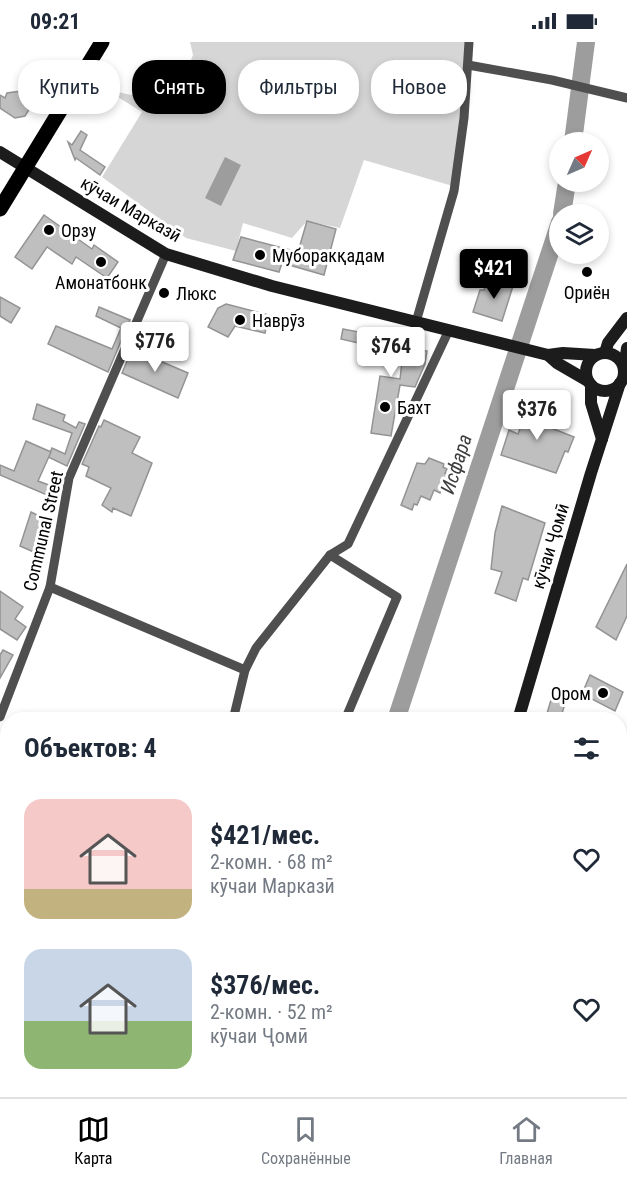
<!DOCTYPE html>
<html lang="ru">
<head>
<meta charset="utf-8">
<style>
	:root { --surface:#fff; --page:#f6f6f7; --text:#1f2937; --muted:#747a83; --line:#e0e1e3; --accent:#000 }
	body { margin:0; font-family:"Roboto Condensed",sans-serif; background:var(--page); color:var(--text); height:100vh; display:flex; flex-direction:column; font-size:22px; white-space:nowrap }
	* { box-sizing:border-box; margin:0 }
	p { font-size:20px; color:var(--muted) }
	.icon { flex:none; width:33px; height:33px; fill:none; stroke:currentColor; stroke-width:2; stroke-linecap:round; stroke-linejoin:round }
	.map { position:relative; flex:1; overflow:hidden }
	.details { position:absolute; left:0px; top:670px; width:627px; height:386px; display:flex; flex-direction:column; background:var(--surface); border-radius:24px 24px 0 0; box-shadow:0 3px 9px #0003 }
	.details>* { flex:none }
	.hud { position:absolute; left:18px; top:18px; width:591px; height:54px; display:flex; gap:12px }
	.needle { width:39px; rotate:45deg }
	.fabs { position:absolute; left:549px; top:90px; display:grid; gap:12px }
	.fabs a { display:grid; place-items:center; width:60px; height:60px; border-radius:50%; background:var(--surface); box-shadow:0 3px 9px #0003; font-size:30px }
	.price { position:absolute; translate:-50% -51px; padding:0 14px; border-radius:6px; background:#fff; color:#222; font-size:20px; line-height:39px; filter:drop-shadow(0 2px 3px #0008) }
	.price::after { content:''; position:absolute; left:50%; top:36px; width:18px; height:14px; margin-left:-9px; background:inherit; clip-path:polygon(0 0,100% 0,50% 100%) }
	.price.on { background:var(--accent); color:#fff }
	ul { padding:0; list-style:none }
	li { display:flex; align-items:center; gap:18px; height:150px; padding:0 24px }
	li span { display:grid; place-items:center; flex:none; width:168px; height:120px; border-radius:18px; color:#555 }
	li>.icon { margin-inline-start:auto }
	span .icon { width:72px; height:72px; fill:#fffc; stroke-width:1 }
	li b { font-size:26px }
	h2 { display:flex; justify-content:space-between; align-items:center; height:72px; padding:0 24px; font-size:26px }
	.chip { padding:0 21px; border-radius:24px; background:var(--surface); box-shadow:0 3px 9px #0003; font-size:21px; line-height:54px }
	.chip.on { background:var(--accent); color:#fff }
	.status { display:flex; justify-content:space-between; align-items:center; height:42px; padding:0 30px; background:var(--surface); direction:ltr }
	.status svg { height:16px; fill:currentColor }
	.tab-bar { display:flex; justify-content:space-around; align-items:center; height:84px; border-top:2px solid var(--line); background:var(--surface); font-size:16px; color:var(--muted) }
	.tab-bar a { display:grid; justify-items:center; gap:3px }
	.tab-bar .on { color:var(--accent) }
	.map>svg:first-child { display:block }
</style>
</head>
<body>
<div class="status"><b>09:21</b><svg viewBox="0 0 49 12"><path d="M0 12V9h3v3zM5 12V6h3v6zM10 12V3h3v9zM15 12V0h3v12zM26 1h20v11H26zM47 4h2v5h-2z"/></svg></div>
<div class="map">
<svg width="627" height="1055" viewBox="0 0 627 1055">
	<rect width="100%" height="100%" fill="#fff"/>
	<!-- green -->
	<path fill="#d6d6d6" d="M190,0H468L456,145L364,118L340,186L307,179L292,196L243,181L236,209L186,196L102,135L142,70L105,47L144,56L175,44L187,28L193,13Z"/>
	<!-- water -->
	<path fill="#9d9d9d" d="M225,115L241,123L221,164L205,156Z"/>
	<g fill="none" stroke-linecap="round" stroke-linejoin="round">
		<!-- river -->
		<g stroke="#9d9d9d" stroke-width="18">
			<path d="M573,100L586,0"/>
			<path d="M562,172L567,140"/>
			<path d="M396,678L560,180"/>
			<path d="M254,1055L261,1048"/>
		</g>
	</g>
	<!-- building -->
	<g fill="#bfbfbf" stroke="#939393" stroke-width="1.5">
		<path d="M37,35L49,43L38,60L35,58L25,74L15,76L0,66V53L5,56L7,51L21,49L25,42L30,45Z"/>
		<path d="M81,89L87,93L80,108L105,125L100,133L76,116L75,118L68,100L72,103Z"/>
		<path d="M44,173L92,207L94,203L118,220L107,236L76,215L72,222L47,205L32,227L15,215Z"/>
		<path d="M307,179L336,187L324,233L282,221L279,230L233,218L241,195L298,210Z"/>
		<path d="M492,237L513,244L502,279L473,270L480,248H484L487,239L491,241Z"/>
		<path d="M0,255L20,266L11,281L0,274Z"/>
		<path d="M226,262L269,273L265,291L235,284L228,295L208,285L218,266Z"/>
		<path d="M99,265L130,278L108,330L48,302L56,284L112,307L121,286L96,274Z"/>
		<path d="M343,287L364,291V294L381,298L406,302V305L427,309L425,322L415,345L400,343L391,394L371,391L380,334L400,337L402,319L383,315L384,307L341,297Z"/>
		<path d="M132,307L188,331L178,356L122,331Z"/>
		<path d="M534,351L545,355L536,380L574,395L568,410L565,409L556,431L501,413L509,388L518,392Z"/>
		<path d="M37,362L65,373L63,379L76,386L79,380L85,382L67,424L48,415L52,406L65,412L72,391L33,377Z"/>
		<path d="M104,378L140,395L132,411L152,421L131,474L113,466L112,470L102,463L111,446L86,434L89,425L82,422L99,384L101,385Z"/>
		<path d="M26,399L51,410L38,439L57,446L54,456L0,433V423L14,429Z"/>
		<path d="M429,416L444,422L443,425L447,427L445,431L450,433L447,441L444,440L440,451L434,448L430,458L421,454L417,463L414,462L412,468L401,463L417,421L425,422Z"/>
		<path d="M502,464L545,481L528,538L523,536L516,559L495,551L502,530L491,527L495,491Z"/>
		<path d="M31,470L47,478L36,511L20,504Z"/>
		<path d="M627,522V574L616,598L596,585Z"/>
		<path d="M0,549L23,565L15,577L26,585L17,598L0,587Z"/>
		<path d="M3,608L13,613L0,636V613Z"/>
		<path d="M590,633L623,650L615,669L582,652Z"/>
		<path d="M554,648L568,652L560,678H545Z"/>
	</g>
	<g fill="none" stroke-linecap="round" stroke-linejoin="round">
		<!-- street -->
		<g stroke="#4f4f4f" stroke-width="9">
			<path d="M468,23L552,38L627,56"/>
			<path d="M416,280L454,149L464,76L469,0"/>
			<path d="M330,513L397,555L345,678"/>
			<path d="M50,545L245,628"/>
			<path d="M0,675L50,545L69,436L166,212"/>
			<path d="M233,678L245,628L256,606L330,513L348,502L449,288"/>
			<path d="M0,806L8,811"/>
			<path d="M620,893L627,861"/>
			<path d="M620,996H627"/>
			<path d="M21,1055L25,1048"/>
			<path d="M285,1055L287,1048"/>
			<path d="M410,1055L412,1048"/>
			<path d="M545,1055L549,1048"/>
		</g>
		<!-- secondary -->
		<g stroke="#1c1c1c" stroke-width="12">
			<path d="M0,110L166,212L272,244L548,313L557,321L588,339"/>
			<path d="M605,311L608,301L627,276"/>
			<circle cx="605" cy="330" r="19"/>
			<path d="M548,313L563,311L595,313"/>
			<path d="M624,327L627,306"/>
			<path d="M591,343V361L602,397"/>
			<path d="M518,678L591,431L620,341"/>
			<path d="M620,915L627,928"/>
		</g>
		<!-- primary -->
		<path stroke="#000" stroke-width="15" d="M0,167L102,0"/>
	</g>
	<!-- markers -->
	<g fill="#000" stroke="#fff" stroke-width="2">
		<circle cx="49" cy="188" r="6"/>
		<circle cx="260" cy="213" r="6"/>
		<circle cx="101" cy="220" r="6"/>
		<circle cx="587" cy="230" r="6"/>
		<circle cx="164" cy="251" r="6"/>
		<circle cx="240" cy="278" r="6"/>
		<circle cx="385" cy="365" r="6"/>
		<circle cx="603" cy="651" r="6"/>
	</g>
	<g text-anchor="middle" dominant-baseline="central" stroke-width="6" stroke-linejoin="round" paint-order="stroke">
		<!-- street labels -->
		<g font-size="18" fill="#000" stroke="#fff">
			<text transform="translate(131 167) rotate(30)">кӯчаи Марказӣ</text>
			<text transform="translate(43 489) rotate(-77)">Communal Street</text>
			<text transform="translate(550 504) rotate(-73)">кӯчаи Ҷомӣ</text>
		</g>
		<!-- poi labels -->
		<g font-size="18" fill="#000" stroke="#fff" text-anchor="start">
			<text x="61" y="188">Орзу</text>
			<text x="272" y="213">Муборакқадам</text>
			<text x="101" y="240" text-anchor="middle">Амонатбонк</text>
			<text x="587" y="250" text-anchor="middle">Ориён</text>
			<text x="176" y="251">Люкс</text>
			<text x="252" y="278">Наврӯз</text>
			<text x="397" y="365">Бахт</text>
			<text x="591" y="651" text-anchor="end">Ором</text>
		</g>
		<!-- water labels -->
		<g font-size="20" font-style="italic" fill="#3e3e3e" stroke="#fff">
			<text transform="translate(456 422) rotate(-72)">Исфара</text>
		</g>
	</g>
</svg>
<div class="fabs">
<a><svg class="needle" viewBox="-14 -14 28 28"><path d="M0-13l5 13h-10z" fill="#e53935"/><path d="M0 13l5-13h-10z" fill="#747a83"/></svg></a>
<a><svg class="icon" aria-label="layers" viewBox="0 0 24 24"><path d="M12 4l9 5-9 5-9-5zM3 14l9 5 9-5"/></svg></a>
</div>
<b class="price on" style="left:494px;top:258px">$421</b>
<b class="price" style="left:155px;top:331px">$776</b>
<b class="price" style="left:391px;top:336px">$764</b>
<b class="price" style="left:537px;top:399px">$376</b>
<div class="hud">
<a class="chip">Купить</a>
<a class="chip on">Снять</a>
<a class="chip">Фильтры</a>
<a class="chip">Новое</a>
</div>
<section class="details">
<h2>Объектов: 4<svg class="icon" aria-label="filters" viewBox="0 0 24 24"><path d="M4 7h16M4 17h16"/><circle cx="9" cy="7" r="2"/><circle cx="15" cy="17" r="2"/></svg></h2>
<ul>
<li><span style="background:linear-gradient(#f6c9c9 75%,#c2b280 0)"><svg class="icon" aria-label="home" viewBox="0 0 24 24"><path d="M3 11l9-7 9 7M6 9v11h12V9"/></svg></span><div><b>$421/мес.</b><p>2-комн. · 68 m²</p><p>кӯчаи Марказӣ</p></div><svg class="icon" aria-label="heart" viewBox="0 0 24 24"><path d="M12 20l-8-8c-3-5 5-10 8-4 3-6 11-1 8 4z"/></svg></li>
<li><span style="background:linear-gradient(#c9d6e8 60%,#8fb573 0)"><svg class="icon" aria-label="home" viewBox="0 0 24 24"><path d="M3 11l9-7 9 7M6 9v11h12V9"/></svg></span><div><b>$376/мес.</b><p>2-комн. · 52 m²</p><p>кӯчаи Ҷомӣ</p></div><svg class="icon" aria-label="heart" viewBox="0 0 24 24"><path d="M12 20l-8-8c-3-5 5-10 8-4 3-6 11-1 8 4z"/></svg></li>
</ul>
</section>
</div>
<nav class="tab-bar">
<a class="on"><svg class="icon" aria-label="map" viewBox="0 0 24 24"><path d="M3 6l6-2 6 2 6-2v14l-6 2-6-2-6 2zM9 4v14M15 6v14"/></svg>Карта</a>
<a><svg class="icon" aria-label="saved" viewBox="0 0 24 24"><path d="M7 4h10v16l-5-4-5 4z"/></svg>Сохранённые</a>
<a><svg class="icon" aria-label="home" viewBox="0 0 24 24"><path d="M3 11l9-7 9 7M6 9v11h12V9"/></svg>Главная</a>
</nav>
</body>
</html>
